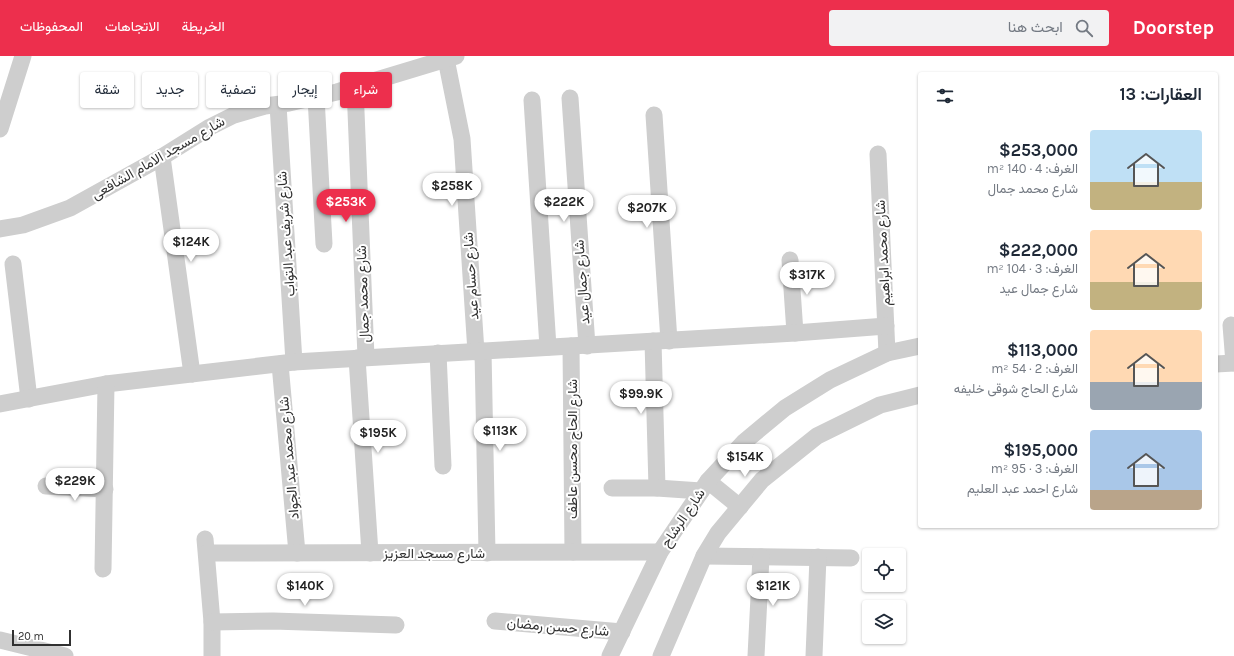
<!DOCTYPE html>
<html lang="ar">
<head>
<meta charset="utf-8">
<style>
	:root { --surface:#fff; --page:#f2f2f3; --text:#1f2937; --muted:#747a83; --accent:#ed2f4d }
	body { margin:0; font-family:Karla,Vazirmatn,sans-serif; background:var(--page); color:var(--text); direction:rtl; height:100vh; display:flex; flex-direction:column; font-size:15px; white-space:nowrap }
	* { box-sizing:border-box; margin:0 }
	p { font-size:13px; color:var(--muted) }
	.icon { flex:none; width:22px; height:22px; fill:none; stroke:currentColor; stroke-width:2; stroke-linecap:round; stroke-linejoin:round }
	.map { position:relative; flex:1; overflow:hidden; direction:ltr }
	.side { position:absolute; left:918px; top:16px; width:300px; height:456px; display:flex; flex-direction:column; background:var(--surface); border-radius:4px; box-shadow:0 1px 3px #0004; direction:rtl }
	.side>* { flex:none }
	.hud { position:absolute; left:12px; top:16px; width:380px; height:36px; direction:rtl; display:flex; gap:8px }
	.fabs { position:absolute; left:862px; top:492px; display:grid; gap:8px }
	.fabs a { display:grid; place-items:center; width:44px; height:44px; border-radius:4px; background:var(--surface); box-shadow:0 1px 3px #0004; font-size:20px }
	.scale { position:absolute; left:12px; bottom:10px; width:59px; box-sizing:border-box; padding-left:4px; border:2px solid #313131; border-top:0; font-size:11px; line-height:14px; white-space:nowrap; color:#313131; -webkit-text-stroke:3px #fff; paint-order:stroke }
	.price { position:absolute; translate:-50% -34px; padding:0 9px; border-radius:14px; background:#fff; color:#222; font-size:13px; line-height:26px; filter:drop-shadow(0 1px 2px #0008) }
	.price::after { content:''; position:absolute; left:50%; top:24px; width:12px; height:9px; margin-left:-6px; background:inherit; clip-path:polygon(0 0,100% 0,50% 100%) }
	.price.on { background:var(--accent); color:#fff }
	ul { padding:0; list-style:none }
	li { display:flex; align-items:center; gap:12px; height:100px; padding:0 16px }
	li span { display:grid; place-items:center; flex:none; width:112px; height:80px; border-radius:4px; color:#555 }
	li>.icon { margin-inline-start:auto }
	span .icon { width:48px; height:48px; fill:#fffc; stroke-width:1 }
	li b { font-size:17px }
	h2 { display:flex; justify-content:space-between; align-items:center; height:48px; padding:0 16px; font-size:17px }
	.pill { padding:0 14px; border-radius:4px; background:var(--surface); box-shadow:0 1px 3px #0004; font-size:14px; line-height:36px }
	.pill.on { background:var(--accent); color:#fff }
	header { display:flex; align-items:center; gap:24px; box-sizing:border-box; height:56px; padding:0 20px; background:var(--accent); color:#fff }
	header strong { font-size:19px }
	nav { display:flex; gap:22px; margin-inline-start:auto; font-size:14px }
	.search { width:280px; height:36px; background:var(--page); display:flex; align-items:center; gap:10px; box-sizing:border-box; padding:0 14px; border-radius:4px; color:var(--muted); font-size:15px }
	.map>svg:first-child { display:block }
</style>
</head>
<body>
<header>
<strong>Doorstep</strong>
<div class="search"><svg class="icon" aria-label="search" viewBox="0 0 24 24"><circle cx="10" cy="10" r="6"/><path d="M15 15l6 6"/></svg>ابحث هنا</div>
<nav><a>الخريطة</a><a>الاتجاهات</a><a>المحفوظات</a></nav>
</header>
<div class="map">
<svg width="1234" height="600" viewBox="0 0 1234 600">
	<rect width="100%" height="100%" fill="#fff"/>
	<g fill="none" stroke-linecap="round" stroke-linejoin="round">
		<!-- minor -->
		<g stroke="#cecece" stroke-width="17">
			<path d="M446,3L462,83L476,296"/>
			<path d="M355,31L366,301"/>
			<path d="M316,41L324,188"/>
			<path d="M570,42L587,290"/>
			<path d="M532,44L548,291"/>
			<path d="M278,49L294,306"/>
			<path d="M654,59L669,285"/>
			<path d="M0,73L23,0"/>
			<path d="M878,98L887,297"/>
			<path d="M162,101L192,318"/>
			<path d="M0,173L23,169L70,152L162,101L210,71L234,59L265,50L289,47L337,36L456,0"/>
			<path d="M790,204L795,277"/>
			<path d="M13,208L29,343"/>
			<path d="M1231,269L1234,307"/>
			<path d="M653,285L657,432"/>
			<path d="M571,290L573,496"/>
			<path d="M483,295L487,497"/>
			<path d="M438,297L443,410"/>
			<path d="M357,302L370,497"/>
			<path d="M280,308L297,497"/>
			<path d="M1216,308L1234,307"/>
			<path d="M0,348L106,328L294,306L795,277L886,270"/>
			<path d="M708,425L740,451"/>
			<path d="M46,430L105,433"/>
			<path d="M612,432H657L701,435"/>
			<path d="M205,483L212,566V600"/>
			<path d="M207,497L660,496"/>
			<path d="M704,500L851,502"/>
			<path d="M103,513L106,328"/>
			<path d="M495,565L622,576"/>
			<path d="M212,566L273,565L396,569"/>
			<path d="M0,584L65,600"/>
			<path d="M610,600L660,496L708,425L744,386L785,352L830,324L887,297L920,290"/>
			<path d="M661,600L704,500L718,477L762,424L817,380L880,349L920,339"/>
			<path d="M756,600L761,501"/>
			<path d="M814,600L818,501"/>
		</g>
	</g>
	<g text-anchor="middle" dominant-baseline="central" stroke-width="4" stroke-linejoin="round" paint-order="stroke">
		<!-- street labels -->
		<g font-size="14" fill="#313131" stroke="#fff">
			<text transform="translate(158 102) rotate(-30)">شارع مسجد الامام الشافعى</text>
			<text transform="translate(286 178) rotate(-94)">شارع شريف عبد التواب</text>
			<text transform="translate(883 197) rotate(-93)">شارع محمد ابراهيم</text>
			<text transform="translate(471 220) rotate(-94)">شارع حسام عيد</text>
			<text transform="translate(582 226) rotate(-94)">شارع جمال عيد</text>
			<text transform="translate(363 238) rotate(-92)">شارع محمد جمال</text>
			<text transform="translate(572 393) rotate(-90)">شارع الحاج محسن عاطف</text>
			<text transform="translate(289 402) rotate(-95)">شارع محمد عبد الجواد</text>
			<text transform="translate(683 462) rotate(-56)">شارع الرشاح</text>
			<text x="434" y="497">شارع مسجد العزيز</text>
			<text transform="translate(558 571) rotate(5)">شارع حسن رمضان</text>
		</g>
	</g>
</svg>
<div class="fabs">
<a><svg class="icon" aria-label="locate" viewBox="0 0 24 24"><circle cx="12" cy="12" r="6"/><path d="M12 2v4M12 18v4M2 12h4M18 12h4"/></svg></a>
<a><svg class="icon" aria-label="layers" viewBox="0 0 24 24"><path d="M12 4l9 5-9 5-9-5zM3 14l9 5 9-5"/></svg></a>
</div>
<div class="scale">20 m</div>
<b class="price" style="left:452px;top:151px">$258K</b>
<b class="price on" style="left:346px;top:167px">$253K</b>
<b class="price" style="left:564px;top:167px">$222K</b>
<b class="price" style="left:647px;top:173px">$207K</b>
<b class="price" style="left:191px;top:207px">$124K</b>
<b class="price" style="left:807px;top:240px">$317K</b>
<b class="price" style="left:641px;top:359px">$99.9K</b>
<b class="price" style="left:500px;top:396px">$113K</b>
<b class="price" style="left:378px;top:398px">$195K</b>
<b class="price" style="left:745px;top:422px">$154K</b>
<b class="price" style="left:75px;top:446px">$229K</b>
<b class="price" style="left:305px;top:551px">$140K</b>
<b class="price" style="left:773px;top:551px">$121K</b>
<div class="hud">
<a class="pill on">شراء</a>
<a class="pill">إيجار</a>
<a class="pill">تصفية</a>
<a class="pill">جديد</a>
<a class="pill">شقة</a>
</div>
<section class="side">
<h2>العقارات: 13<svg class="icon" aria-label="filters" viewBox="0 0 24 24"><path d="M4 7h16M4 17h16"/><circle cx="9" cy="7" r="2"/><circle cx="15" cy="17" r="2"/></svg></h2>
<ul>
<li><span style="background:linear-gradient(#bfe0f5 65%,#c2b280 0)"><svg class="icon" aria-label="home" viewBox="0 0 24 24"><path d="M3 11l9-7 9 7M6 9v11h12V9"/></svg></span><div><b>$253,000</b><p>الغرف: 4 · 140 m²</p><p>شارع محمد جمال</p></div></li>
<li><span style="background:linear-gradient(#ffd9b3 65%,#c2b280 0)"><svg class="icon" aria-label="home" viewBox="0 0 24 24"><path d="M3 11l9-7 9 7M6 9v11h12V9"/></svg></span><div><b>$222,000</b><p>الغرف: 3 · 104 m²</p><p>شارع جمال عيد</p></div></li>
<li><span style="background:linear-gradient(#ffd9b3 65%,#9aa5b1 0)"><svg class="icon" aria-label="home" viewBox="0 0 24 24"><path d="M3 11l9-7 9 7M6 9v11h12V9"/></svg></span><div><b>$113,000</b><p>الغرف: 2 · 54 m²</p><p>شارع الحاج شوقى خليفه</p></div></li>
<li><span style="background:linear-gradient(#a9c7e8 75%,#b9a48a 0)"><svg class="icon" aria-label="home" viewBox="0 0 24 24"><path d="M3 11l9-7 9 7M6 9v11h12V9"/></svg></span><div><b>$195,000</b><p>الغرف: 3 · 95 m²</p><p>شارع احمد عبد العليم</p></div></li>
</ul>
</section>
</div>
</body>
</html>
